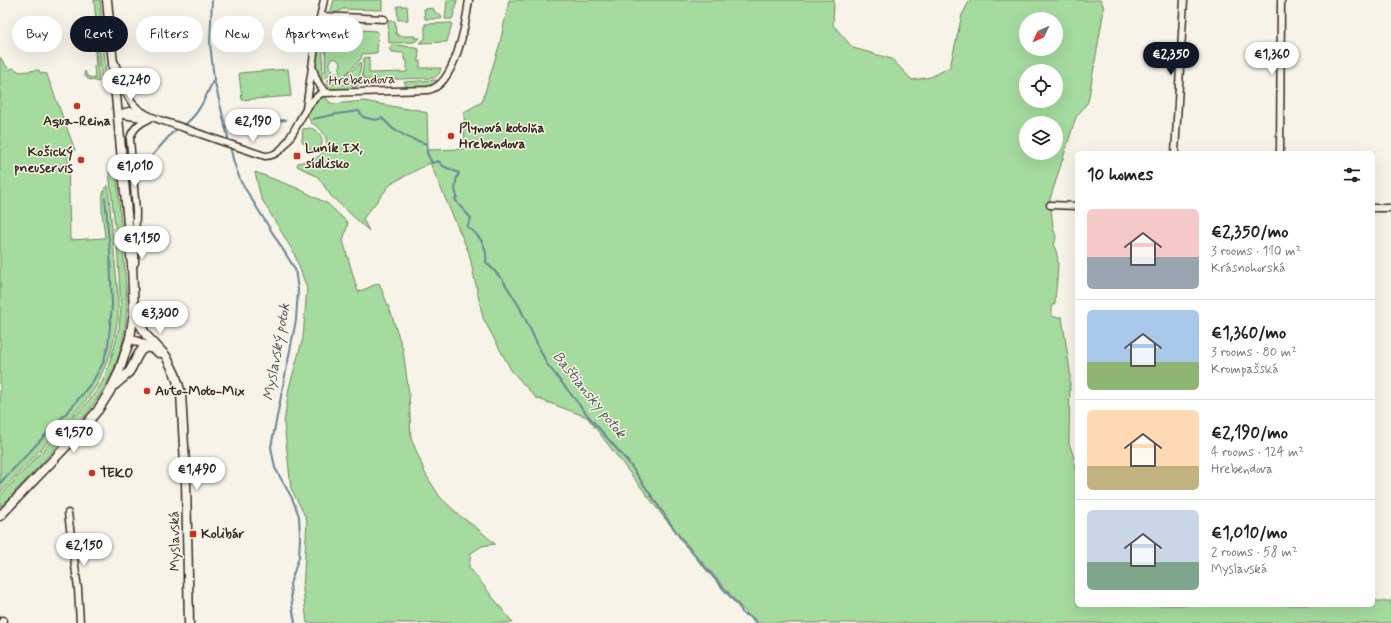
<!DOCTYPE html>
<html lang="en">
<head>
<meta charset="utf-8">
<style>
	:root { --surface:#fff; --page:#f6f6f6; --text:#202124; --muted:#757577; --line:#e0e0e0; --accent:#111827 }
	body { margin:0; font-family:Mynerve,sans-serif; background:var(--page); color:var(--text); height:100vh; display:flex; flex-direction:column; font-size:15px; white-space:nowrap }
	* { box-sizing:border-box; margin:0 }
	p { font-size:13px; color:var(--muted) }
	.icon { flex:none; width:22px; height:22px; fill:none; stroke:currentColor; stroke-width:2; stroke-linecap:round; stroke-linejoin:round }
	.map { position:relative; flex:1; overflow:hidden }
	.drawer { position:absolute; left:1075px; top:151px; width:300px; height:456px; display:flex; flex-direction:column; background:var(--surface); border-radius:6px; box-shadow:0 4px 16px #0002 }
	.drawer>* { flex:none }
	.hud { position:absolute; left:12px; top:16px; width:380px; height:36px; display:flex; gap:8px }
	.needle { width:26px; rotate:226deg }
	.buttons { position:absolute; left:1019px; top:12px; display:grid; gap:8px }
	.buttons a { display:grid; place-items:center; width:44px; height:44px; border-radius:50%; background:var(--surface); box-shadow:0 4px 16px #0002; font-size:20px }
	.price { position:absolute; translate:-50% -34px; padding:0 9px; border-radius:14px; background:#fff; color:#222; font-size:13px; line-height:26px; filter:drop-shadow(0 1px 2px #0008) }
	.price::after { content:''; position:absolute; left:50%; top:24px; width:12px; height:9px; margin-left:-6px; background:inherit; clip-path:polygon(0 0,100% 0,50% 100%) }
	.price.active { background:var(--accent); color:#fff }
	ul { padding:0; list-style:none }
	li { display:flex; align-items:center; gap:12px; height:100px; padding:0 12px }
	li+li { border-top:1px solid var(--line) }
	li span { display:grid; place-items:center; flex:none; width:112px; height:80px; border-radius:6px; color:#555 }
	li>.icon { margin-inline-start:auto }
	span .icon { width:48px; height:48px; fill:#fffc; stroke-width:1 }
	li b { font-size:17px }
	h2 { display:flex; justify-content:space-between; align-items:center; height:48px; padding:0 12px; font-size:17px }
	.chip { padding:0 14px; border-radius:18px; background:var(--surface); box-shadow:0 4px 16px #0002; font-size:14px; line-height:36px }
	.chip.active { background:var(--accent); color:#fff }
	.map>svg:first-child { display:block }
</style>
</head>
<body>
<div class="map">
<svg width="1391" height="623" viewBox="0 0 1391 623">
	<rect width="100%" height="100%" fill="#f7f3e8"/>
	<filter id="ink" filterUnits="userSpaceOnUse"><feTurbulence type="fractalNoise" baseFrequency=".025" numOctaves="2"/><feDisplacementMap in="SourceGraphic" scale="8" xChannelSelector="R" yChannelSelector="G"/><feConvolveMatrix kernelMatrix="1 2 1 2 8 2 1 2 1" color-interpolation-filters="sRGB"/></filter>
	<g filter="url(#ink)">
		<!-- green -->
		<g fill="#a5db9e" stroke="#70825e" fill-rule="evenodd">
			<path d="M94,0H100L106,74L107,82L103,85H102Z"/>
			<path d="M334,0H382V10L342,9L338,13H330Z"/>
			<path d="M447,0H457L453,17L452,19H445Z"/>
			<path d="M509,0H834L833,25L853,48L892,59L912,80L931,77L950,67L962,15L970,0H1101L1104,9L1088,102L1076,117L1050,199L1053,228L1056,237L1054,246C1062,259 1055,288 1055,304L1052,305V317H1062L1070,371L1069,443L1074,458L1077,474V605H1373V601H1391V623H755L666,520L587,417L536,398L511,370L483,318L469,253L430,163L392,183L389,186L363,219L369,231L331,196L318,177L297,166L298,163C305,161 314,160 319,156C334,146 325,129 311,123L305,109L326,92L327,100L333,104L364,101L407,109L419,110L427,113L428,150L465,149L464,112L482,102L500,43ZM1026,19H1056V49H1026ZM1026,71H1056V101H1026ZM1026,123H1056V153H1026Z"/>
			<path d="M397,6H407L408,20H398Z"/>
			<path d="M433,8L435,12L442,17L441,19H425L424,9Z"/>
			<path d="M388,21H395L396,34H398V36H415L414,38H420L414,42L389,43Z"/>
			<path d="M452,23L447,42L419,43L425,39V24Z"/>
			<path d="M324,24L322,82H320L316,71V67L320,30Z"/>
			<path d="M329,28L377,31L378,32L377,53L362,54L361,59L339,81H327L337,71L338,72L340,70L339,69L341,64L337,59C332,57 328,61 329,66L333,70L325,79L326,31Z"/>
			<path d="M93,30H94L99,82L88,79L84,75L85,71L87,76L95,79L94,66L96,65Z"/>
			<path d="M392,45H400L419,49L418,61H420V68H441C440,73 438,77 433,78L365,80V78H362L364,58L369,57V73L407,72V60H404V53L391,52L389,48Z"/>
			<path d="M0,57L9,70L13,68L20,72L39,70L40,73L47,74V75L75,150L68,153L70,240L105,238C104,224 97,194 108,185L118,295V319L111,352L97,385L84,403L0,493Z"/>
			<path d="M361,62L359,80L341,81Z"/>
			<path d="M288,69L291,96L242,100L239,73Z"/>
			<path d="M437,80L439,82C429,88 419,87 407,87L404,82Z"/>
			<path d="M327,84H359L354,89C345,89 333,92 325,86Z"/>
			<path d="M310,128C319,130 326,139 320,148L312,152L307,147L309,145L306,142L304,144L302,141L303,129Z"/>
			<path d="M113,171L117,180C120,211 123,243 125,274C126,289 128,304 126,319C121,378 89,414 50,454C34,472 17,489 0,507V496L86,404L100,386L105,376L113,352L119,328L121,308L117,244L109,172Z"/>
			<path d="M255,172L297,188L328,204L348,223L343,241L358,292L379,283L391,313L403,350L409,394L411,438L426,475L440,497L459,515L478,529L495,544L482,546L471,553L469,567L513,623H307L303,590L307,520L291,488L284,423L289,388L303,338L307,288L294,253L261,198Z"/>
		</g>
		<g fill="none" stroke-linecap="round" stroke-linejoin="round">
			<!-- stream -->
			<g stroke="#698596" stroke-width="2">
				<path d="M212,0L210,43L214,79L234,163L241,182L295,269L298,290L296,320L271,447L275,468L292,498L299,516L300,538L299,557L290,584L292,605L295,623"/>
				<path d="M313,119L337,114L359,111L363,117L375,120L382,118L393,129L397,131L409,138L427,144V153L432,163L438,161L443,166L459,173C455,181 454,189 457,197L455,199L459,205L471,218L467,227C479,234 488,247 486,262L502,279L519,306L547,364L589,417L629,463L683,542L740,608L743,614L753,618L757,623"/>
				<path d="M183,126C200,114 205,97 214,79"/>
				<path d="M225,127L286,120"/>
				<path d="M136,174L172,133L179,128"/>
				<path d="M0,483L71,408L93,381L103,363L108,346L112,305L110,252L105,198"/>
			</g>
			<defs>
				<g id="street">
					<path d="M321,16L384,19"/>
					<path d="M115,63C120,77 124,94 134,105C146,118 168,122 184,128C211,138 238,147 265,156C292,157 297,107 322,93L428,90C455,86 466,23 469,0"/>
					<path d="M313,69C316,78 318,86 326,92"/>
					<path d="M306,109L318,26L324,0"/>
					<path d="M118,114L147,119"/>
					<path d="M118,114L129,111L142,112"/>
					<path d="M1175,153L1184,0"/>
					<path d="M1280,153L1281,0"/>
					<path d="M1050,205L1077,206"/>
					<path d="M1373,208H1391"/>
					<path d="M135,263L136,211L130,139C132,129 139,123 149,119"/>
					<path d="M68,513L78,589L80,623"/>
					<path d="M2,623L3,620"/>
				</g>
				<g id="secondary">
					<path d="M134,313L146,335L166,356L175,374L181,393L186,482L189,623"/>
					<path d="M130,338L151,348"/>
					<path d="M115,385C119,381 125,377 129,372C138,359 139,338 159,353"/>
					<path d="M0,516L77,435L98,410L110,391L119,372L130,338L134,312L132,266L107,0"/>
				</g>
			</defs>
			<!-- street casing -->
			<use href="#street" stroke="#3b2a1e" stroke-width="9"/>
			<!-- secondary casing -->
			<use href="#secondary" stroke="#3b2a1e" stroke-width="11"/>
			<!-- street -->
			<use href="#street" stroke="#f7f3e8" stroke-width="6"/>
			<!-- secondary -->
			<use href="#secondary" stroke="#f7f3e8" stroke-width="8"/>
		</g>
	</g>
	<!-- markers -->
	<g fill="#c8321e" stroke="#f7f3e8" stroke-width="1.5">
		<circle cx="77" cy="106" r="4"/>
		<circle cx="451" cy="136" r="4"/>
		<rect x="293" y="152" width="8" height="8" rx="2"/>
		<circle cx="81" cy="160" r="4"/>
		<circle cx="147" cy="391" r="4"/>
		<circle cx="92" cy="473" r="4"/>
		<rect x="189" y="530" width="8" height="8" rx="2"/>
	</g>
	<g text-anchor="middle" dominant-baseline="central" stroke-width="3" stroke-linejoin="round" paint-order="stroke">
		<!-- street labels -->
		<g font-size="14" fill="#3b2a1e" stroke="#f7f3e8">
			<text transform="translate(362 80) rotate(-2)">Hrebendova</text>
			<text transform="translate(175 541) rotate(-91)">Myslavská</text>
		</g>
		<!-- poi labels -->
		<g font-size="14" font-weight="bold" fill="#3b2a1e" stroke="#f7f3e8" text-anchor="start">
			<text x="77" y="121" text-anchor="middle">Aqua-Reina</text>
			<text x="459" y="128">Plynová kotolňa<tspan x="459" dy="16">Hrebendova</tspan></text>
			<text x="305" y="148">Luník IX,<tspan x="305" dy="16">sídlisko</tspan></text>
			<text x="73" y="152" text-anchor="end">Košický<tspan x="73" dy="16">pneuservis</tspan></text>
			<text x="155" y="391">Auto-Moto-Mix</text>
			<text x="100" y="473">TEKO</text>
			<text x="201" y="534">Kolibár</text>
		</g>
		<!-- water labels -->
		<g font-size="15" font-style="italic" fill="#52585a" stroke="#f7f3e8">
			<text transform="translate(277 352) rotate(-80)">Myslavský potok</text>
			<text transform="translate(589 395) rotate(51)">Baštiansky potok</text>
		</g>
	</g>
</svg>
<div class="buttons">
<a><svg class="needle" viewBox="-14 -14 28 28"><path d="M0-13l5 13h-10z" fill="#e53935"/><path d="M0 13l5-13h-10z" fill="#757577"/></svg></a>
<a><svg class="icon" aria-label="locate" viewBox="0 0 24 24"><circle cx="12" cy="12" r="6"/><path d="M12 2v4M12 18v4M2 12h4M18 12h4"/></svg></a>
<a><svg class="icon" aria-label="layers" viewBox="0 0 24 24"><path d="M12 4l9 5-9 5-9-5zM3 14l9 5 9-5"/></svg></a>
</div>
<b class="price active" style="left:1171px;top:76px">€2,350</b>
<b class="price" style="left:1272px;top:76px">€1,360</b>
<b class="price" style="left:131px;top:102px">€2,240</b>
<b class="price" style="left:253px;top:143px">€2,190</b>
<b class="price" style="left:135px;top:188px">€1,010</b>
<b class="price" style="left:142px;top:260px">€1,150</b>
<b class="price" style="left:160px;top:335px">€3,300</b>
<b class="price" style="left:74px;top:454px">€1,570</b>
<b class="price" style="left:197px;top:491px">€1,490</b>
<b class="price" style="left:84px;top:567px">€2,150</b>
<div class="hud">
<a class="chip">Buy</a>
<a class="chip active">Rent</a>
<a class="chip">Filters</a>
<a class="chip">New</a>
<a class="chip">Apartment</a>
</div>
<section class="drawer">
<h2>10 homes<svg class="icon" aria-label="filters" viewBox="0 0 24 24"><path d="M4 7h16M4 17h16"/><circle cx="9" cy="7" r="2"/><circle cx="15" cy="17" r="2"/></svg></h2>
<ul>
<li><span style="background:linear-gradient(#f6c9c9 60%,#9aa5b1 0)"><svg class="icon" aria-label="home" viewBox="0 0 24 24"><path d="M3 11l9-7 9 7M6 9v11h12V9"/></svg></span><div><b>€2,350/mo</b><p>3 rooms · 110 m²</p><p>Krásnohorská</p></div></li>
<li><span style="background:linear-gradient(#a9c7e8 65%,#8fb573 0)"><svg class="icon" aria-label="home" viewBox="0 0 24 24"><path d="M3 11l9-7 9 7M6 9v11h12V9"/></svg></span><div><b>€1,360/mo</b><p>3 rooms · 80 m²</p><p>Krompašská</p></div></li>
<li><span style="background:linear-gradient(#ffd9b3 70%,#c2b280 0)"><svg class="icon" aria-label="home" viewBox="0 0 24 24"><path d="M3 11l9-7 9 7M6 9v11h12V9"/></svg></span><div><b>€2,190/mo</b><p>4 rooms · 124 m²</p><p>Hrebendova</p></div></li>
<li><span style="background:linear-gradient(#c9d6e8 65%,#7fa58c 0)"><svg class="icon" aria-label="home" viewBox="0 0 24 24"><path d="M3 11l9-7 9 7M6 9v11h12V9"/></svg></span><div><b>€1,010/mo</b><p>2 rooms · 58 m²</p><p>Myslavská</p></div></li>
</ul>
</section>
</div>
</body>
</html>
